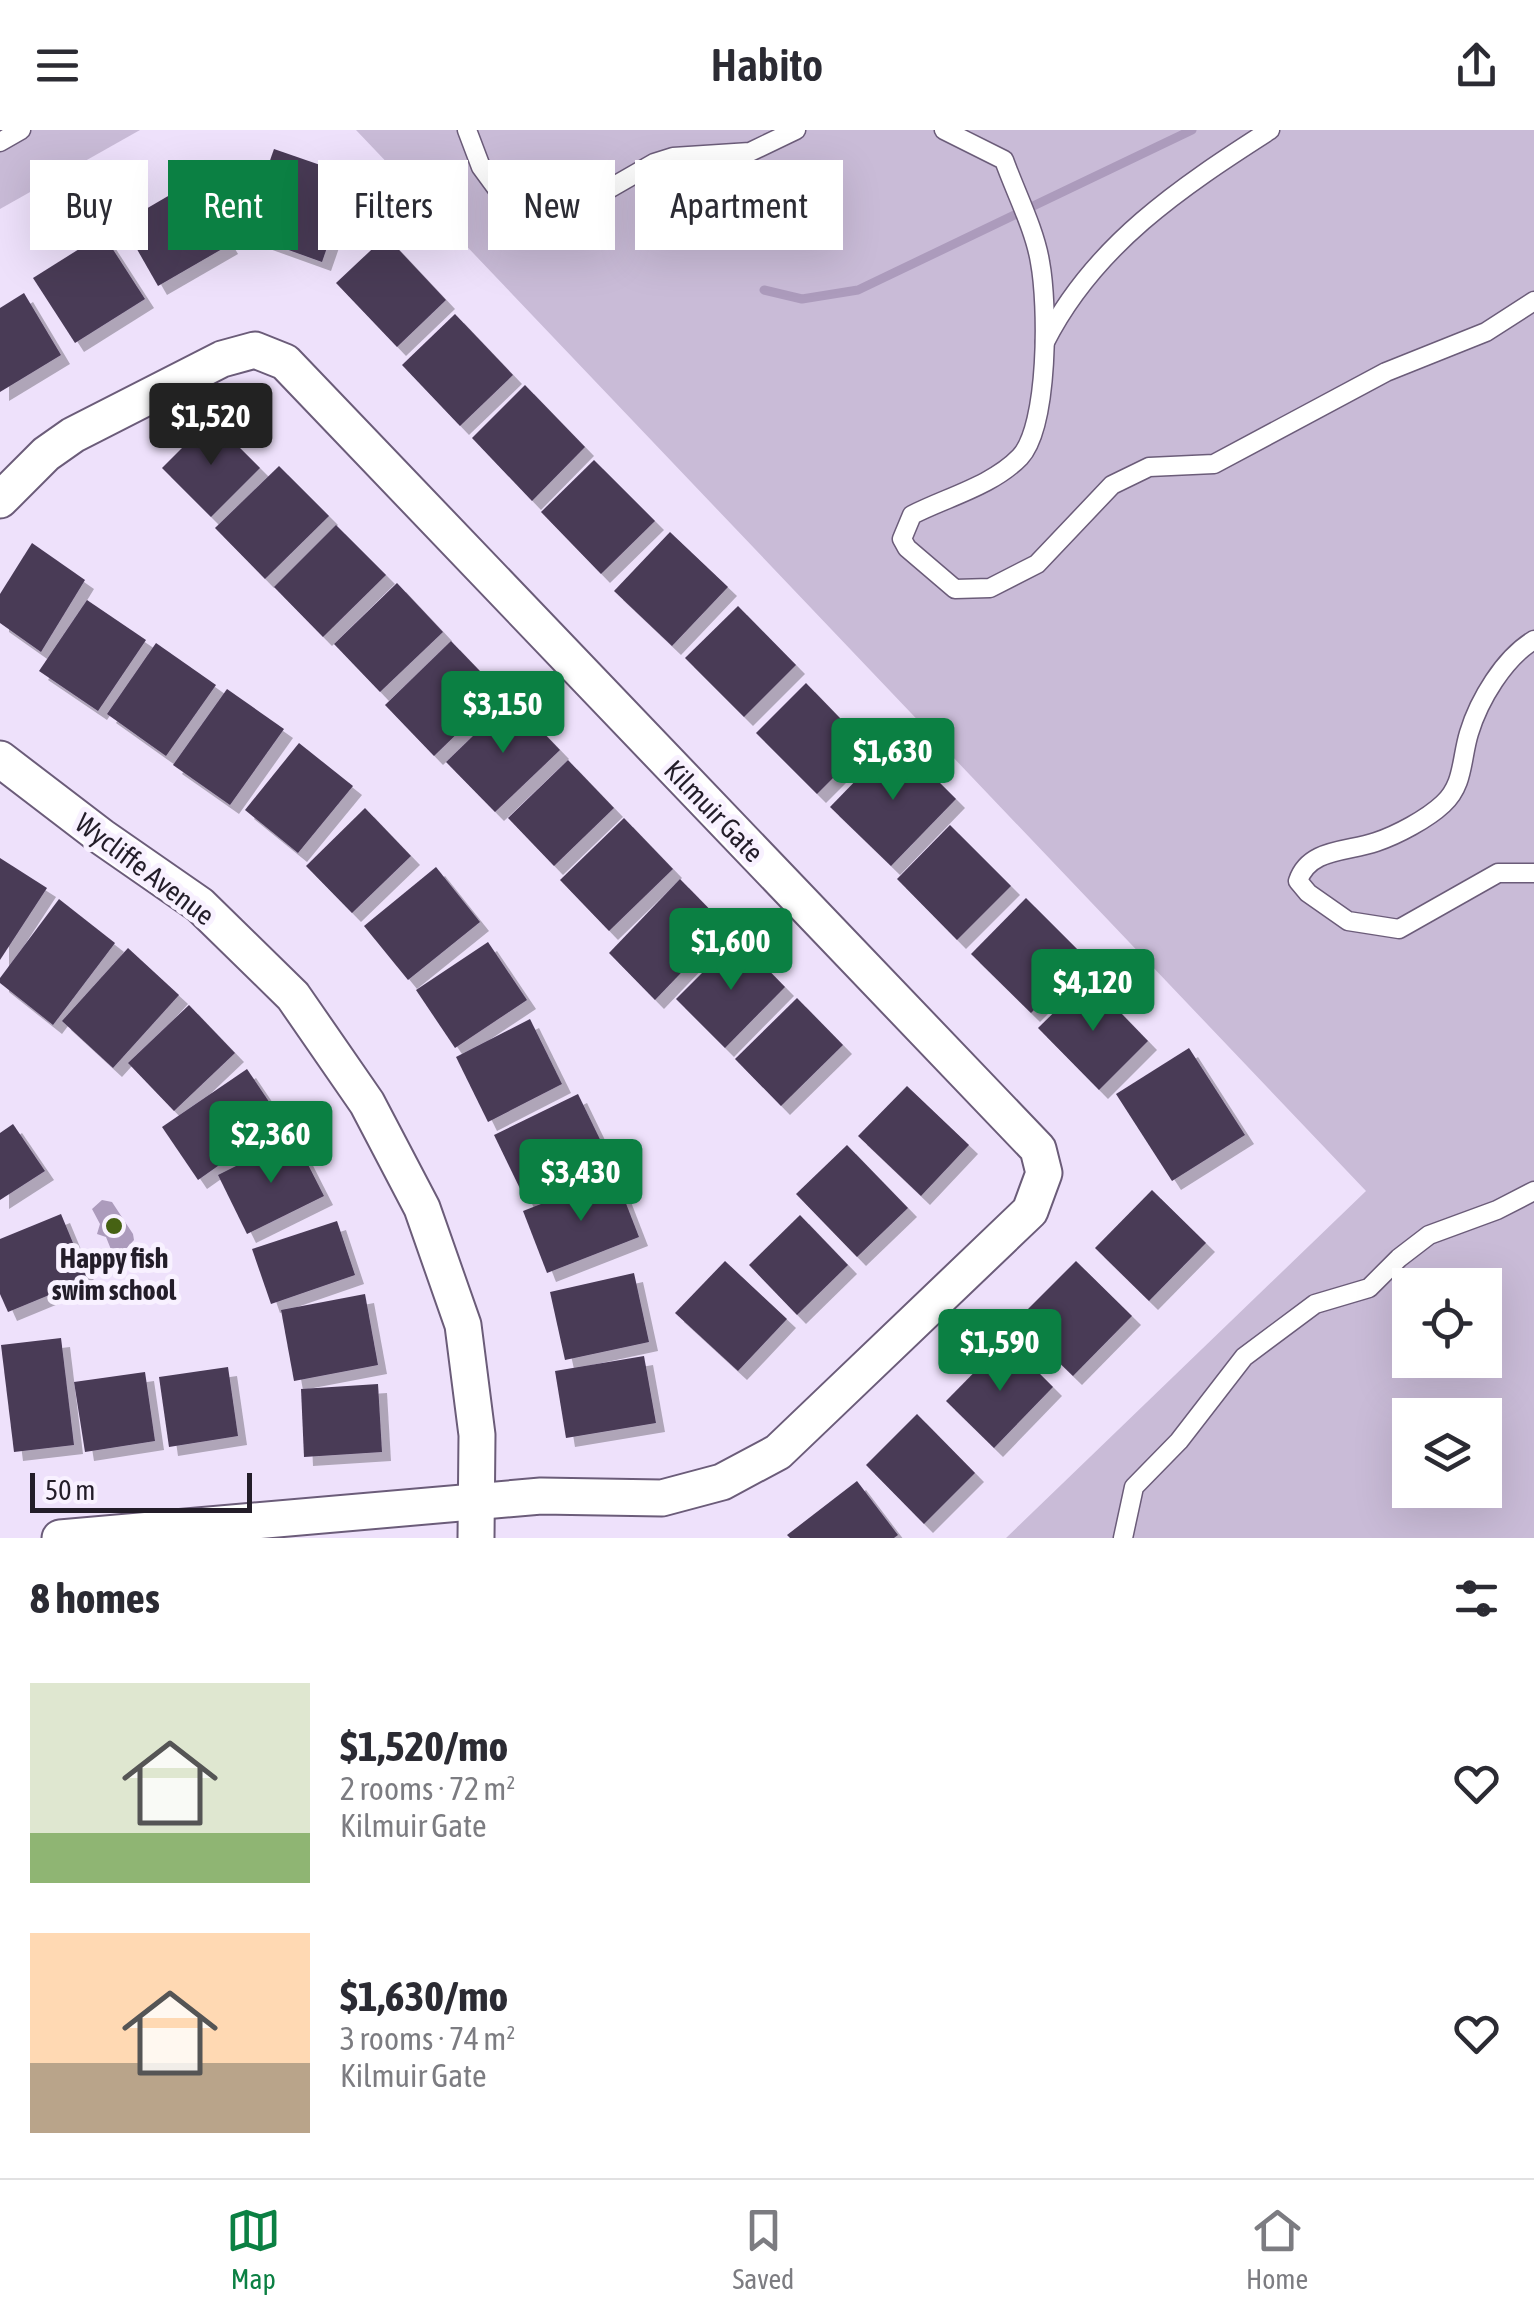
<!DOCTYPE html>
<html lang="en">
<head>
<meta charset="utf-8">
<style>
	:root { --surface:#fff; --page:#f2f2f3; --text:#2b2b33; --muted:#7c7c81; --line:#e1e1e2; --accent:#0b8043 }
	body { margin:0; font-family:"Asap Condensed",sans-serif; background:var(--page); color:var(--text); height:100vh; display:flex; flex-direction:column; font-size:38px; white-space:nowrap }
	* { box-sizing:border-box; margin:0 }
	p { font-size:32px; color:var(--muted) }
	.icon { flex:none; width:55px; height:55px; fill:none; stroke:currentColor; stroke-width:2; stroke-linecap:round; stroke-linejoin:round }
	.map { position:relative; height:1408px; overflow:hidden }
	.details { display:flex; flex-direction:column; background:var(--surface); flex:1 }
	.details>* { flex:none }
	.top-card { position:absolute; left:30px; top:30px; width:1000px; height:90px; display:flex; gap:20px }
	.tools { position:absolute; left:1392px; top:1138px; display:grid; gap:20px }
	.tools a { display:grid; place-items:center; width:110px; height:110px; border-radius:0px; background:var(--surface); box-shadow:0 10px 40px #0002; font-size:50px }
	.scale { position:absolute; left:30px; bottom:25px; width:222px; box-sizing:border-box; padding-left:10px; border:5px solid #231d29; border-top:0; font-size:28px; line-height:35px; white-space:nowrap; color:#231d29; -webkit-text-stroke:8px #f8f1ff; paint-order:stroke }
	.price { position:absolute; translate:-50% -85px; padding:0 22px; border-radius:10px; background:var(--accent); color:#fff; font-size:32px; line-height:65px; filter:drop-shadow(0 2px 5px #0008) }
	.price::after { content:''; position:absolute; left:50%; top:60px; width:30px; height:22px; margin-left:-15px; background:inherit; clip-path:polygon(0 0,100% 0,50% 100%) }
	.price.selected { background:#222; color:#fff }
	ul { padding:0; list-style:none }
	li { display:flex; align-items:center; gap:30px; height:250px; padding:0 30px }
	li span { display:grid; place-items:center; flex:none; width:280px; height:200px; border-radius:0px; color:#555 }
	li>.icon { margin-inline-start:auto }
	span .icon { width:120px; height:120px; fill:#fffc; stroke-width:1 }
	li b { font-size:42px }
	h2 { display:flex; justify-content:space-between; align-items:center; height:120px; padding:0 30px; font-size:42px }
	.tag { padding:0 35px; border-radius:0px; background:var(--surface); box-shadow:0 10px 40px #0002; font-size:35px; line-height:90px }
	.tag.selected { background:var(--accent); color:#fff }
	header { display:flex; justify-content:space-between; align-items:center; height:130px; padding:0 30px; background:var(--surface); font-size:45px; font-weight:600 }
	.tab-bar { display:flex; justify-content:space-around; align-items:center; height:140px; border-top:2px solid var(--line); background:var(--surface); font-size:28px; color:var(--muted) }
	.tab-bar a { display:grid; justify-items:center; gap:5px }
	.tab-bar .selected { color:var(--accent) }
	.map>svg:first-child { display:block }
</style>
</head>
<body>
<header><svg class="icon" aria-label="menu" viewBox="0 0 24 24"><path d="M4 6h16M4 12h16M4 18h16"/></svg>Habito<svg class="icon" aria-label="share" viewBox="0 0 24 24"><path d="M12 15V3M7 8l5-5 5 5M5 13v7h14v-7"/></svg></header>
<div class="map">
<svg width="1534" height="1408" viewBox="0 0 1534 1408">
	<defs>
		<filter id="shadow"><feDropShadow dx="9" dy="9" stdDeviation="0" flood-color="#0004"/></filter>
	</defs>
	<rect width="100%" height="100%" fill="#eee1fb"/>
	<!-- green -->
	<g fill="#c9bbd7" fill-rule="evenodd">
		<path d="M0,0H140L0,79Z"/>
		<path d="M356,0H1534V1408H1006L1366,1061ZM1410,1155H1485V1230H1410ZM1410,1285H1485V1360H1410Z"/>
	</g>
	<!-- water -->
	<path fill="#ac9bbc" d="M102,1070L112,1072L133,1104L134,1110L125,1120L112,1122L106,1107L97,1104L100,1094L92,1079Z"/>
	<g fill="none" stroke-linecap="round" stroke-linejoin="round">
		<!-- stream -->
		<path stroke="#ac9bbc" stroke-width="9" d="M764,160L802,169L858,160L1192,0"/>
	</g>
	<!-- building -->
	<g fill="#493a57" filter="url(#shadow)">
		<path d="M274,19L352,46L322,132L244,104Z"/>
		<path d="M192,52L229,115L158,156L122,93Z"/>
		<path d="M103,104L145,169L75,213L33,148Z"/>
		<path d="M386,106L446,170L397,217L336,153Z"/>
		<path d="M24,163L61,225L0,262V178Z"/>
		<path d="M455,184L513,245L460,296L402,235Z"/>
		<path d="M525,255L585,317L532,371L472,308Z"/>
		<path d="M211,289L260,338L211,387L162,338Z"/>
		<path d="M594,330L655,391L601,444L541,382Z"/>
		<path d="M279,336L329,386L265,449L215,398Z"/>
		<path d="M336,395L386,445L323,507L274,457Z"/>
		<path d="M670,402L728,457L672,516L614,461Z"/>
		<path d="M32,413L85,450L41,522L0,493V464Z"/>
		<path d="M397,453L443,502L380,562L334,514Z"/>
		<path d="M87,470L146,510L98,581L39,541Z"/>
		<path d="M738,476L796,535L744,587L685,528Z"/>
		<path d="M451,511L500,562L434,626L385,575Z"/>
		<path d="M156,513L216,555L166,626L107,584Z"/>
		<path d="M806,553L866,615L817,664L756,603Z"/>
		<path d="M227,559L284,599L230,675L173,635Z"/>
		<path d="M511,569L560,620L495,682L446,632Z"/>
		<path d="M896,609L956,669L891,736L830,677Z"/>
		<path d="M299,613L353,656L298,723L245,680Z"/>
		<path d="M568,630L614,678L554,736L508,688Z"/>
		<path d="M365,678L411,726L352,783L306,736Z"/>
		<path d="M624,688L673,739L609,801L560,750Z"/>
		<path d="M950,695L1011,756L957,810L897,749Z"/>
		<path d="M0,728L47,758L0,830Z"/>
		<path d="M436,737L480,792L408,850L364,796Z"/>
		<path d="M680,749L726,796L655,870L609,823Z"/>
		<path d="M1026,768L1086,828L1031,883L971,824Z"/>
		<path d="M59,769L115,813L53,895L0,853V848Z"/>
		<path d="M737,808L785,857L725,918L676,869Z"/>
		<path d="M488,812L527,870L455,918L416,860Z"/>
		<path d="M128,818L179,865L113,938L62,891Z"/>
		<path d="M1088,849L1148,911L1099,960L1038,898Z"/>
		<path d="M797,868L843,915L781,976L735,929Z"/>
		<path d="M189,875L235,923L174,981L128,933Z"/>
		<path d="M530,889L562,954L488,992L456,927Z"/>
		<path d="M1189,918L1245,1005L1172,1051L1116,964Z"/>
		<path d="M247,939L282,991L198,1050L162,997Z"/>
		<path d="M907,956L969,1015L921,1066L858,1006Z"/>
		<path d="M578,964L609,1028L525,1069L494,1005Z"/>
		<path d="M13,994L45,1041L0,1070V1003Z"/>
		<path d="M294,1007L324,1066L247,1104L218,1045Z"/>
		<path d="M847,1015L908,1078L857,1127L796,1064Z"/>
		<path d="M615,1045L639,1107L547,1143L523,1081Z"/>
		<path d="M1152,1060L1206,1113L1149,1171L1095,1118Z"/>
		<path d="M61,1084L88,1149L8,1182L0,1164V1109Z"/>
		<path d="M800,1085L848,1135L797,1185L749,1135Z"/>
		<path d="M337,1091L355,1145L271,1174L252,1119Z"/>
		<path d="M725,1131L787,1189L738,1241L675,1183Z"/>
		<path d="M1076,1131L1132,1186L1073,1246L1016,1191Z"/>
		<path d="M634,1143L649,1212L565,1230L550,1162Z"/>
		<path d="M365,1164L378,1235L294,1251L281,1180Z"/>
		<path d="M61,1208L74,1315L14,1322L1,1215Z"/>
		<path d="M1006,1210L1053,1257L994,1318L946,1271Z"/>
		<path d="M644,1226L656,1293L566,1308L555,1241Z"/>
		<path d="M228,1237L238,1306L169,1317L159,1247Z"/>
		<path d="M145,1242L155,1311L85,1322L74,1252Z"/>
		<path d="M378,1254L382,1322L304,1327L301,1259Z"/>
		<path d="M917,1284L975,1343L924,1394L866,1335Z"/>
		<path d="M857,1351L898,1405L894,1408H790L787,1405Z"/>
	</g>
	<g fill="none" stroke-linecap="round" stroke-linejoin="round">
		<defs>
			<g id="service">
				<path d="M467,0L481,37L503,67L525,78L554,80L588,71L654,33L673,27L750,22L796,0"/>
				<path d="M944,0L1004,30C1015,61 1035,100 1040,132C1048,174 1049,296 1020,327C992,356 947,367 912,385L902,409L907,418L955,459L990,458L1037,434L1112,355L1149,337L1214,334L1386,242L1486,202L1534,171"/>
				<path d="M0,12L21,0"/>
				<path d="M1045,212C1094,115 1181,57 1270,0"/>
				<path d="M1534,510C1504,528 1479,570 1469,603C1461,629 1464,655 1443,674C1427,689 1397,705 1376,712C1348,722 1309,718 1298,751L1308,763L1348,791L1399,799L1498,743H1534"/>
				<path d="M1123,1408L1134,1357L1179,1311L1244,1227L1315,1174L1369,1158L1399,1128L1429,1105L1497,1080L1534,1061"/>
			</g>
			<g id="minor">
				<path d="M0,370L46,324L73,305L222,229L255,220L285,232L1038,1019L1044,1043L1030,1081L778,1322L722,1352L662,1368L541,1366L60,1408"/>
				<path d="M0,629L102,707L200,775L293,866L367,973L422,1078L463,1195L477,1305L476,1408"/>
			</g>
		</defs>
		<!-- service casing -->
		<use href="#service" stroke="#6b5c79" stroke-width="21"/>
		<!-- minor casing -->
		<use href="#minor" stroke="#6b5c79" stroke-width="39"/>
		<!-- service -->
		<use href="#service" stroke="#fff" stroke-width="18"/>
		<!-- minor -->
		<use href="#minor" stroke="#fff" stroke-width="35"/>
	</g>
	<!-- markers -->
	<circle fill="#466213" stroke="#f8f1ff" stroke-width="4" cx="114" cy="1096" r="10"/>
	<g text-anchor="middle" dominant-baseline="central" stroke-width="10" stroke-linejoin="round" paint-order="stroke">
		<!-- street labels -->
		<g font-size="28" fill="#231d29" stroke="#f8f1ff">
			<text transform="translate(714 681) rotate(46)">Kilmuir Gate</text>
			<text transform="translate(145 739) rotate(37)">Wycliffe Avenue</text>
		</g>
		<!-- poi labels -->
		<g font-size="28" font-weight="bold" fill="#231d29" stroke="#f8f1ff">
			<text x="114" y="1128">Happy fish<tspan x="114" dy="32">swim school</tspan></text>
		</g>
	</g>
</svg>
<div class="tools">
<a><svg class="icon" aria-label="locate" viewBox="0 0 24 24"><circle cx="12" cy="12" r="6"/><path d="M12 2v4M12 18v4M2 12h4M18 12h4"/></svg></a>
<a><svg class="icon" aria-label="layers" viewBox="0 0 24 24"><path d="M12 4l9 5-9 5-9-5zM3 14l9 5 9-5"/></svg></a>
</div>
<div class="scale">50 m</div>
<b class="price selected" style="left:211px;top:338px">$1,520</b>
<b class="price" style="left:503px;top:626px">$3,150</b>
<b class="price" style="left:893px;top:673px">$1,630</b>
<b class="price" style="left:731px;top:863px">$1,600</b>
<b class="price" style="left:1093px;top:904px">$4,120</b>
<b class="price" style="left:271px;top:1056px">$2,360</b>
<b class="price" style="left:581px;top:1094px">$3,430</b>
<b class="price" style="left:1000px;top:1264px">$1,590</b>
<div class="top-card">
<a class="tag">Buy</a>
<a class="tag selected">Rent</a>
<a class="tag">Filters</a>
<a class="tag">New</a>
<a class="tag">Apartment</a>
</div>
</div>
<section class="details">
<h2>8 homes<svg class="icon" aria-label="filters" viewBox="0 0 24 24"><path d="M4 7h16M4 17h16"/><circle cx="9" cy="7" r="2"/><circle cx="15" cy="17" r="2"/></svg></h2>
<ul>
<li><span style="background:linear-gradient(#dfe7d0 75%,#8fb573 0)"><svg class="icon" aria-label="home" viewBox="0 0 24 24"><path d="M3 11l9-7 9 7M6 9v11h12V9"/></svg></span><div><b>$1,520/mo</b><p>2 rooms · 72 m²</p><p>Kilmuir Gate</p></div><svg class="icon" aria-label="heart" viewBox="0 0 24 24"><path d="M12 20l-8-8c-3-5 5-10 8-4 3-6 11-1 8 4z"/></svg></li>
<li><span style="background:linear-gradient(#ffd9b3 65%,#b9a48a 0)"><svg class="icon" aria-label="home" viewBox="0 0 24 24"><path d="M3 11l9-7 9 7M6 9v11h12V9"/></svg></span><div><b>$1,630/mo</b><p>3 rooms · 74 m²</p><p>Kilmuir Gate</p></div><svg class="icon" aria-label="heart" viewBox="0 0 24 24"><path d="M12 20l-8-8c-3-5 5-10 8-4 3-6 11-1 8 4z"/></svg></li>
</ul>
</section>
<nav class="tab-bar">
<a class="selected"><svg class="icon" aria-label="map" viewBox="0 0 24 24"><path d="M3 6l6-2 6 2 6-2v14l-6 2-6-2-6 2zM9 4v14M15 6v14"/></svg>Map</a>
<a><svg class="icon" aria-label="saved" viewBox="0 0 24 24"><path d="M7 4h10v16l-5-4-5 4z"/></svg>Saved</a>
<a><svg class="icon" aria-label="home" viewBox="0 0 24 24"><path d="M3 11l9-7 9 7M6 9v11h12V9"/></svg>Home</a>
</nav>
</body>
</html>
